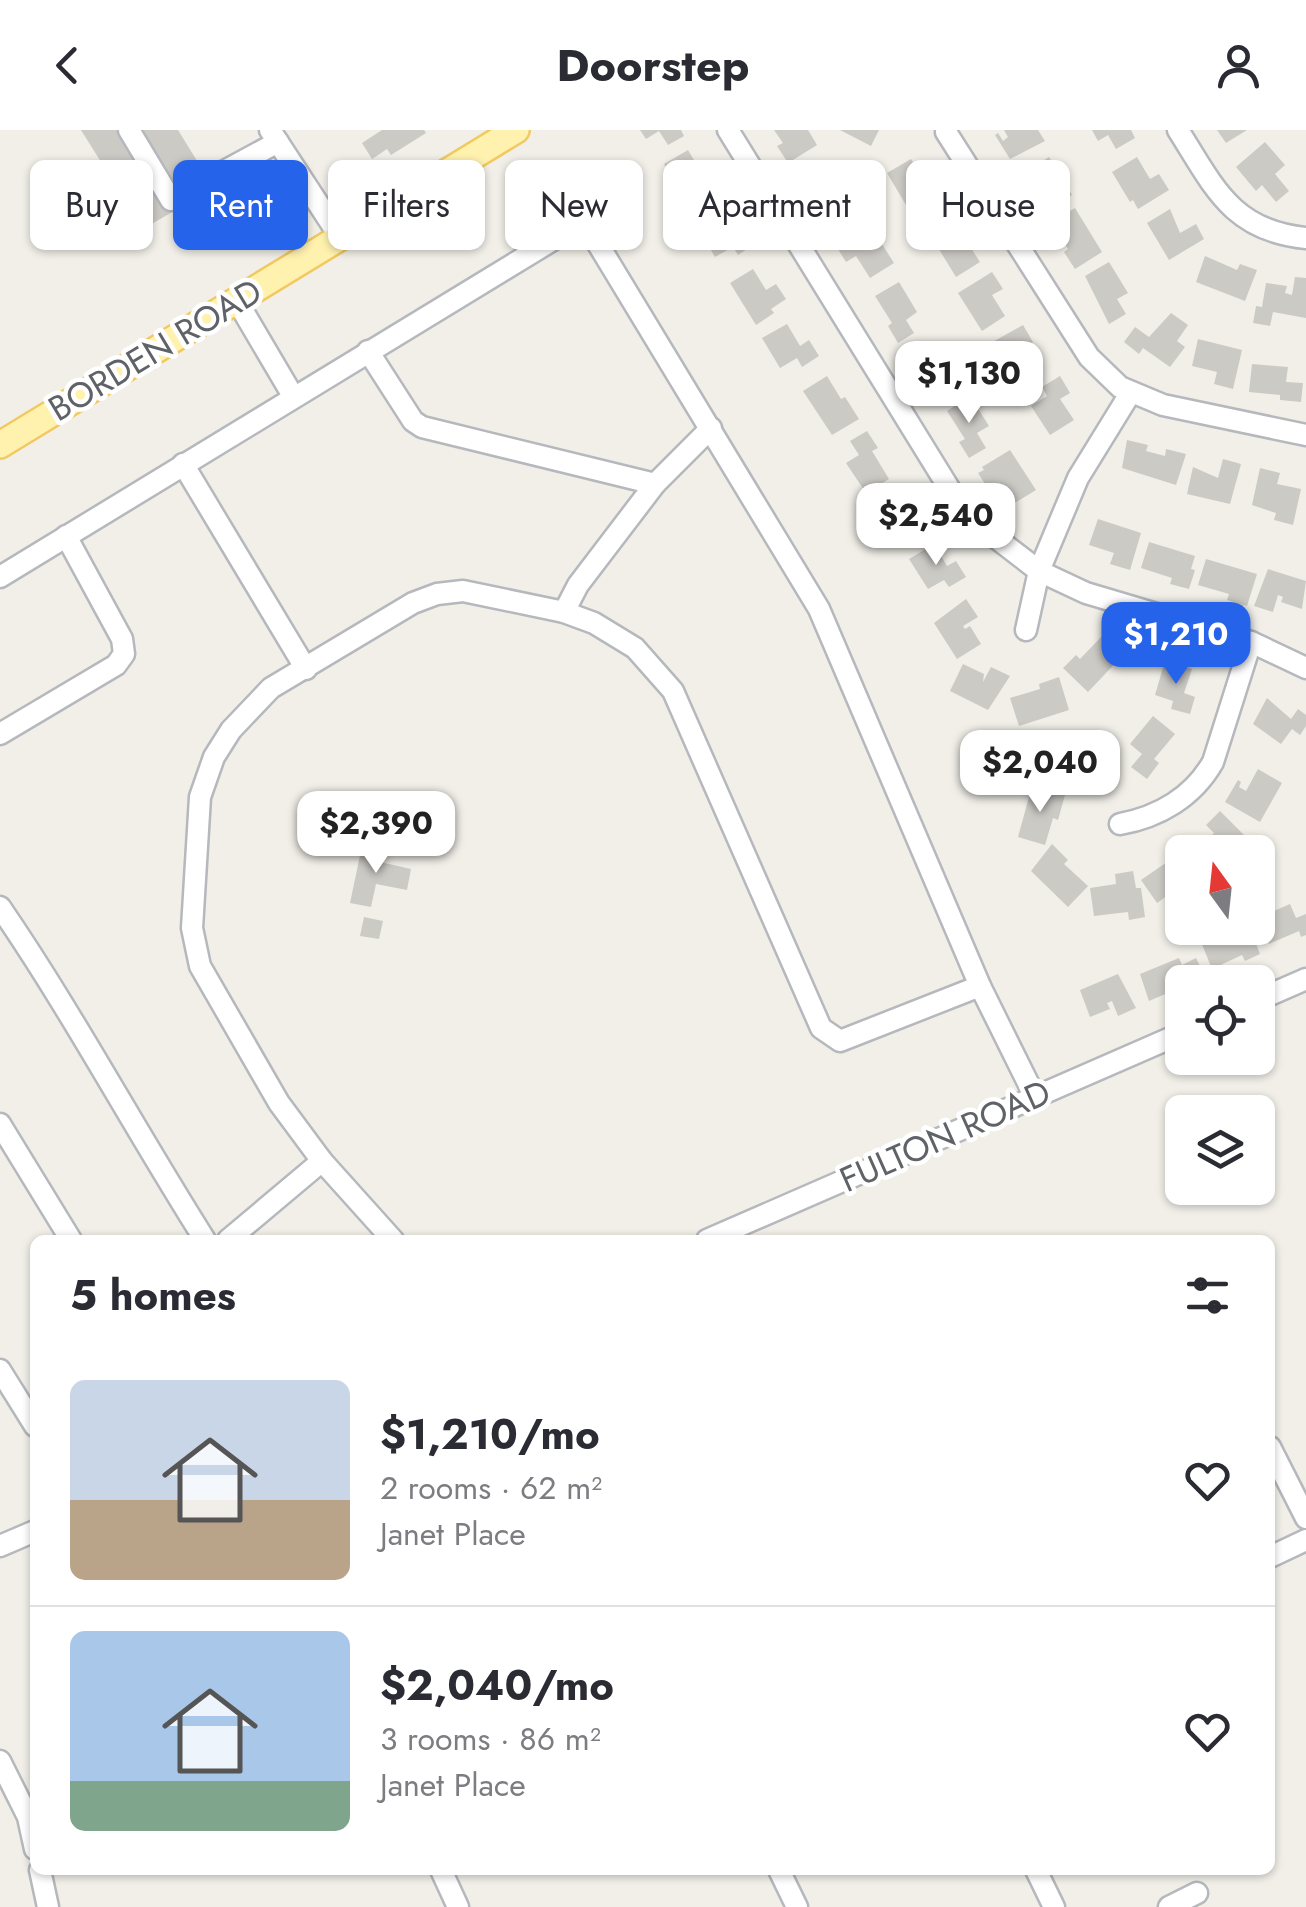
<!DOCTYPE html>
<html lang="en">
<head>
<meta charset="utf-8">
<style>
	:root { --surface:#fff; --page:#f2f2f3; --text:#2b2b33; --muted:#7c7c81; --line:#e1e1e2; --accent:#2563eb }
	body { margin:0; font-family:Jost,sans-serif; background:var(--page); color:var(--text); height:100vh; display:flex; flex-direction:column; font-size:38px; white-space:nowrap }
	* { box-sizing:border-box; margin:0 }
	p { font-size:32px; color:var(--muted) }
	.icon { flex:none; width:55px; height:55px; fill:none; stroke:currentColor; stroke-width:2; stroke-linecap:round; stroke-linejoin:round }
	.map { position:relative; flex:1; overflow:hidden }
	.details { position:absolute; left:30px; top:1105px; width:1245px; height:640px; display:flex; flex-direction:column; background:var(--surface); border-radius:15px; box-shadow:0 2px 8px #0004 }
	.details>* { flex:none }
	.guide { position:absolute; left:30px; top:30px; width:1248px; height:90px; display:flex; gap:20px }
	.needle { width:65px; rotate:345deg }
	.buttons { position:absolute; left:1165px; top:705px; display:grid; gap:20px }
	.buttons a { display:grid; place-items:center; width:110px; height:110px; border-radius:15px; background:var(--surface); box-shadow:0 2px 8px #0004; font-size:50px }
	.price { position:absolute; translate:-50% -85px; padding:0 22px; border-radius:20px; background:#fff; color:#222; font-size:32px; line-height:65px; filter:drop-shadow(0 2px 5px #0008) }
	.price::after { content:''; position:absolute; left:50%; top:60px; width:30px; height:22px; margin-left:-15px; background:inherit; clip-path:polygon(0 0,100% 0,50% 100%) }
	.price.active { background:var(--accent); color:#fff }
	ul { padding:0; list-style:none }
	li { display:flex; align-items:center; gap:30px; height:250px; padding:0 40px }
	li+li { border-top:2px solid var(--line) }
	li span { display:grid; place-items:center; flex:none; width:280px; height:200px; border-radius:15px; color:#555 }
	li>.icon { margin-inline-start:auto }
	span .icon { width:120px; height:120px; fill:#fffc; stroke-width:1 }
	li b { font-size:42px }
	h2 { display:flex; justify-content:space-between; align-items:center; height:120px; padding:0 40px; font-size:42px }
	.tag { padding:0 35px; border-radius:15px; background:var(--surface); box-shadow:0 2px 8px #0004; font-size:35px; line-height:90px }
	.tag.active { background:var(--accent); color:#fff }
	header { display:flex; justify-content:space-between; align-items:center; height:130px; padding:0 40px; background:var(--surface); font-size:45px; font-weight:700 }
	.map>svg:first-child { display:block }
</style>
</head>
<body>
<header><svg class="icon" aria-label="back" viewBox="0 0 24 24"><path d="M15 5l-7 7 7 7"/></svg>Doorstep<svg class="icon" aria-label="person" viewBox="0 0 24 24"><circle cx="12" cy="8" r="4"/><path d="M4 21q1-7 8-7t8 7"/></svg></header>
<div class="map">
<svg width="1306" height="1777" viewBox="0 0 1306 1777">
	<rect width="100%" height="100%" fill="#f1efe8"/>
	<!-- building -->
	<g fill="#cccac5">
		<path d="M81,0H124L174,81L143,99Z"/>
		<path d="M137,0H178L207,47L177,64Z"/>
		<path d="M382,0H424L426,3L391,25L387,19L372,29L362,13Z"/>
		<path d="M640,0H681L684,6L668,15L659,1L646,9Z"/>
		<path d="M774,0H808L817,15L788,33L777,16L783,13Z"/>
		<path d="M840,0H879L871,16Z"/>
		<path d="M1004,0H1038L1045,11L1010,29L995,5L998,3L1003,11L1008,7Z"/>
		<path d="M1092,0H1131L1135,8L1116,19L1108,5L1098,11Z"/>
		<path d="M1217,0H1247L1226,13Z"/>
		<path d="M1265,12L1285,35L1275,44L1289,61L1276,72L1262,55L1256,61L1236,37Z"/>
		<path d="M688,20L704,47L709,44L720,62L683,85L673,68L682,63L664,34Z"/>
		<path d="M1049,27L1072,65L1050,79L1036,58L1026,64L1016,48Z"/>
		<path d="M1137,27L1150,49L1159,44L1169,60L1138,79L1133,70L1130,72L1112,42Z"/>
		<path d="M911,29L928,57L933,54L944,71L927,81L926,78L919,82L917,78L912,81L906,75L887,43Z"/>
		<path d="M816,37L819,43L827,38L833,47L835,45L853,76L829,91L815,68L810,71L797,48Z"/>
		<path d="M1075,78L1102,122L1075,139L1064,122L1068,119L1051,92Z"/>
		<path d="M1170,79L1180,103L1196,94L1204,109L1169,130L1147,93Z"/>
		<path d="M721,81L734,103L744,96L755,114L738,125L733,117L715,127L697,96Z"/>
		<path d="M956,84L967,101L962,104L980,132L956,147L937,116L949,109L940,94Z"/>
		<path d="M870,95L894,133L870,148L856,126L846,132L836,116Z"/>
		<path d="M1205,126L1237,140L1240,134L1257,140L1245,171L1196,152Z"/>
		<path d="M1109,132L1128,163L1117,169L1126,184L1109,194L1085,146Z"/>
		<path d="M753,139L766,160L776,154L786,169L771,179L774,183L756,195L730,153Z"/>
		<path d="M992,142L1003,159L992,165L1005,186L982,201L958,163Z"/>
		<path d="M1295,147L1306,148V188L1273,182L1270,196L1253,193L1256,176L1262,177L1266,153L1287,156L1285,163L1292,165Z"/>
		<path d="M899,152L917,182L906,190L914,203L898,213L888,196L892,193L875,166Z"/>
		<path d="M1171,183L1188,195L1177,211L1185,217L1170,237L1143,218L1139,224L1124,212L1135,197L1149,207Z"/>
		<path d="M787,194L800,216L809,210L819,226L802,237L797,228L780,238L762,208Z"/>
		<path d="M1023,195L1033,212L1024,218L1037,239L1014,253L989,214Z"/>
		<path d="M1198,209L1242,220L1233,259L1214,254L1217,242L1192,236Z"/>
		<path d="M950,221L968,251L944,266L931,245L921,251L910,234L928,222L934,231Z"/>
		<path d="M1252,234L1288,237L1286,252L1303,253L1301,272L1280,270V265L1249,262Z"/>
		<path d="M827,246L841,269L845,267L859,289L832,305L803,261Z"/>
		<path d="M1060,246L1070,263L1060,269L1074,290L1050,305L1031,276L1047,266L1042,257Z"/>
		<path d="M970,266L989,296L977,303L986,318L969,328L959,312L965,309L947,281Z"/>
		<path d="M867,301L878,318L872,321L889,349L866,363L846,333L859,325L850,311Z"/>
		<path d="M1127,310L1148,315L1146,321L1165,326L1166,319L1186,324L1176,355L1122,338Z"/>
		<path d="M1010,320L1036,360L1013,374L999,353L989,360L978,343L984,340L982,337Z"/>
		<path d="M1223,329L1241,334L1230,374L1187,364L1193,337L1218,348Z"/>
		<path d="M1260,338L1280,343L1277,354L1301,359L1293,395L1274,390L1276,383L1252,375Z"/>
		<path d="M902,360L915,382L911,384L908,378L902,382L915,404L891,418L873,388L891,377L887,369Z"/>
		<path d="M1098,389L1141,403L1130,440L1110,434L1114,423L1089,415Z"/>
		<path d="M1149,412L1195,426L1191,439L1195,440L1189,459L1170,454L1172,448L1141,438Z"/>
		<path d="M934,414L947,436L956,431L966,447L949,457L944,450L928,459L909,429Z"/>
		<path d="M1206,429L1257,444L1247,476L1227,470L1229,464L1198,455Z"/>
		<path d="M1268,439L1306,451L1302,479L1281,472L1283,467L1278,465L1273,482L1254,476Z"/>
		<path d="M966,469L978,487L963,496L965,499L970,496L981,514L957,529L934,493Z"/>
		<path d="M1104,504L1124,524L1088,562L1063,538L1076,525L1080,529Z"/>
		<path d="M1165,531L1192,539L1184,563L1195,567L1190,584L1171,579L1173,571L1155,565Z"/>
		<path d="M963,534L984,544L983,552L991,537L1010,546L988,580L950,561Z"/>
		<path d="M1059,547L1069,580L1019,596L1010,568L1040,559L1039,554Z"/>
		<path d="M1267,568L1291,589L1298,579L1306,585V596L1300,605L1292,599L1281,614L1253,594Z"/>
		<path d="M1153,586L1175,604L1154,629L1159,633L1147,649L1131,637L1142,624L1130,614Z"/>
		<path d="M1089,601L1102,618L1097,622L1109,637L1093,648L1086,638L1066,653L1049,631Z"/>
		<path d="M1258,639L1282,653L1260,692L1225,672L1238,650L1241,652L1239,657L1246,661Z"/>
		<path d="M1032,656L1065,665L1058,690L1053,688L1045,715L1018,707Z"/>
		<path d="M1220,681L1247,708L1234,722H1196L1214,703L1206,695Z"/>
		<path d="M1052,714L1068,730L1064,734L1088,756L1068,777L1031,741Z"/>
		<path d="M1181,715L1187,722H1182V738L1178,741L1182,755L1157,773L1141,750L1170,730L1166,725Z"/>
		<path d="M362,716L383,720L380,732L411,739L407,760L376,754L371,777L350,773Z"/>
		<path d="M1133,741L1136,758H1141L1145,787L1129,790L1128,782L1094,786L1090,758L1116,754L1115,744Z"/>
		<path d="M1290,774L1296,788L1306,784V805L1301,807L1299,801L1269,814L1258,788Z"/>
		<path d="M364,787L383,791L379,809L360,806Z"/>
		<path d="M1233,798L1239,812L1253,806L1260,824L1245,831L1242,825L1212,839L1201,812Z"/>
		<path d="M1179,828L1182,835L1196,828L1206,848L1195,852L1184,850L1168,857L1170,862L1149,871L1140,844Z"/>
		<path d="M1118,844L1136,878L1118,886L1112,871L1107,873L1110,879L1090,887L1080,860Z"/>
	</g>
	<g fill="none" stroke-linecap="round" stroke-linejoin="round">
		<defs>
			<g id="minor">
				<path d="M129,0L171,70L278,12"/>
				<path d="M270,0L340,107"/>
				<path d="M728,0L965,384L1039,441L1086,463L1251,512L1306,538"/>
				<path d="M1178,0C1214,57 1232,101 1306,108"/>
				<path d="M946,2L1089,227L1120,257L1163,275L1306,305"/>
				<path d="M237,171L293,266"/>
				<path d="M368,221L413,291L422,297L655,354L711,298"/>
				<path d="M183,334L306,539"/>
				<path d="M0,447L584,91L819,479L980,856L1035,967"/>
				<path d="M564,482L578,455L655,354"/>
				<path d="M1026,500L1039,441L1078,348L1131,262"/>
				<path d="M0,604L116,535L124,524L122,509L66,406"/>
				<path d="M1120,694C1159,687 1193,667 1213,632L1251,512"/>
				<path d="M0,777C74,885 135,1000 205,1110"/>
				<path d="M1258,870L1306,849"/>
				<path d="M0,994L71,1110"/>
				<path d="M228,1110L322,1031"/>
				<path d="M393,1110L322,1031L279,973L200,836L192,798L200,667L214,627L231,600L271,558L413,473L437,464L463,461L564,482L594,493L635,518L673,561L821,898L840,911L980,856"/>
				<path d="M707,1110L1182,903"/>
				<path d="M0,1240L35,1296"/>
				<path d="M1270,1317L1306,1388"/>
				<path d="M0,1416L35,1401"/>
				<path d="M1270,1427L1306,1410"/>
				<path d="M0,1631L28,1687L35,1719"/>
				<path d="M40,1740L48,1777"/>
				<path d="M441,1740L458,1777"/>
				<path d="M779,1740L797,1777"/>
				<path d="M1036,1740L1054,1777"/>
				<path d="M1169,1777L1197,1763"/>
			</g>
			<path id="major" d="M0,315L516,0"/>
		</defs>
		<!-- minor casing -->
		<use href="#minor" stroke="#b5b8bc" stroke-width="25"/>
		<!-- major casing -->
		<use href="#major" stroke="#f2c960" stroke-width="30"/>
		<!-- minor -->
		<use href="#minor" stroke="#fff" stroke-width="20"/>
		<!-- major -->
		<use href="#major" stroke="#fff2af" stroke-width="25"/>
	</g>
	<g text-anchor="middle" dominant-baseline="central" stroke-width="9" stroke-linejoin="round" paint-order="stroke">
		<!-- street labels -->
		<g font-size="35" fill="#5f6368" stroke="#fff">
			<text transform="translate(155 220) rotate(-31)">BORDEN ROAD</text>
			<text transform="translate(945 1006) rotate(-24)">FULTON ROAD</text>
		</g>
	</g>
</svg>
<div class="buttons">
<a><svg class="needle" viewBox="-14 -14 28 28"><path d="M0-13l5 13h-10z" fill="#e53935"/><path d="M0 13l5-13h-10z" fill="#7c7c81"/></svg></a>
<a><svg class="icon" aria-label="locate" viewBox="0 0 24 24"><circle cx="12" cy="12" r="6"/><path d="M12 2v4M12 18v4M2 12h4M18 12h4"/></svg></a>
<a><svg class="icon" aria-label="layers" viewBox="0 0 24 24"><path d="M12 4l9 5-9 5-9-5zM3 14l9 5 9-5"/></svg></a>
</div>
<b class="price" style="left:969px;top:296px">$1,130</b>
<b class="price" style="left:936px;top:438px">$2,540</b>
<b class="price active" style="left:1176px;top:557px">$1,210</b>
<b class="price" style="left:1040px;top:685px">$2,040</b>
<b class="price" style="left:376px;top:746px">$2,390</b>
<div class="guide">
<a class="tag">Buy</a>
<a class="tag active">Rent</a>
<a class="tag">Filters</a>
<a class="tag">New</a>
<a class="tag">Apartment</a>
<a class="tag">House</a>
</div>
<section class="details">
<h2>5 homes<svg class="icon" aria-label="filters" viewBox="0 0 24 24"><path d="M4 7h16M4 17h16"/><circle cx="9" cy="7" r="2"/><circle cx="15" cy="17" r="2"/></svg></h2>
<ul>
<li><span style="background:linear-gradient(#c9d6e8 60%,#b9a48a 0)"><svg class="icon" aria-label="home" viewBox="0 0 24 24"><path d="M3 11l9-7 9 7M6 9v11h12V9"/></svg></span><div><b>$1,210/mo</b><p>2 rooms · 62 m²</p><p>Janet Place</p></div><svg class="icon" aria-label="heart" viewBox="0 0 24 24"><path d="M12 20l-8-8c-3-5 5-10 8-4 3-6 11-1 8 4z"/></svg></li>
<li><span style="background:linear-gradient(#a9c7e8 75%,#7fa58c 0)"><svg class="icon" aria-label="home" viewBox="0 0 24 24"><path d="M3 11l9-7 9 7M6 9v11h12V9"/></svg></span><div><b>$2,040/mo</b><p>3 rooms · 86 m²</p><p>Janet Place</p></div><svg class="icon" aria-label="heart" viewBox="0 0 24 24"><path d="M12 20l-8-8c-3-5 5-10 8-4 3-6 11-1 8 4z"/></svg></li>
</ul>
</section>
</div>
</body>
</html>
